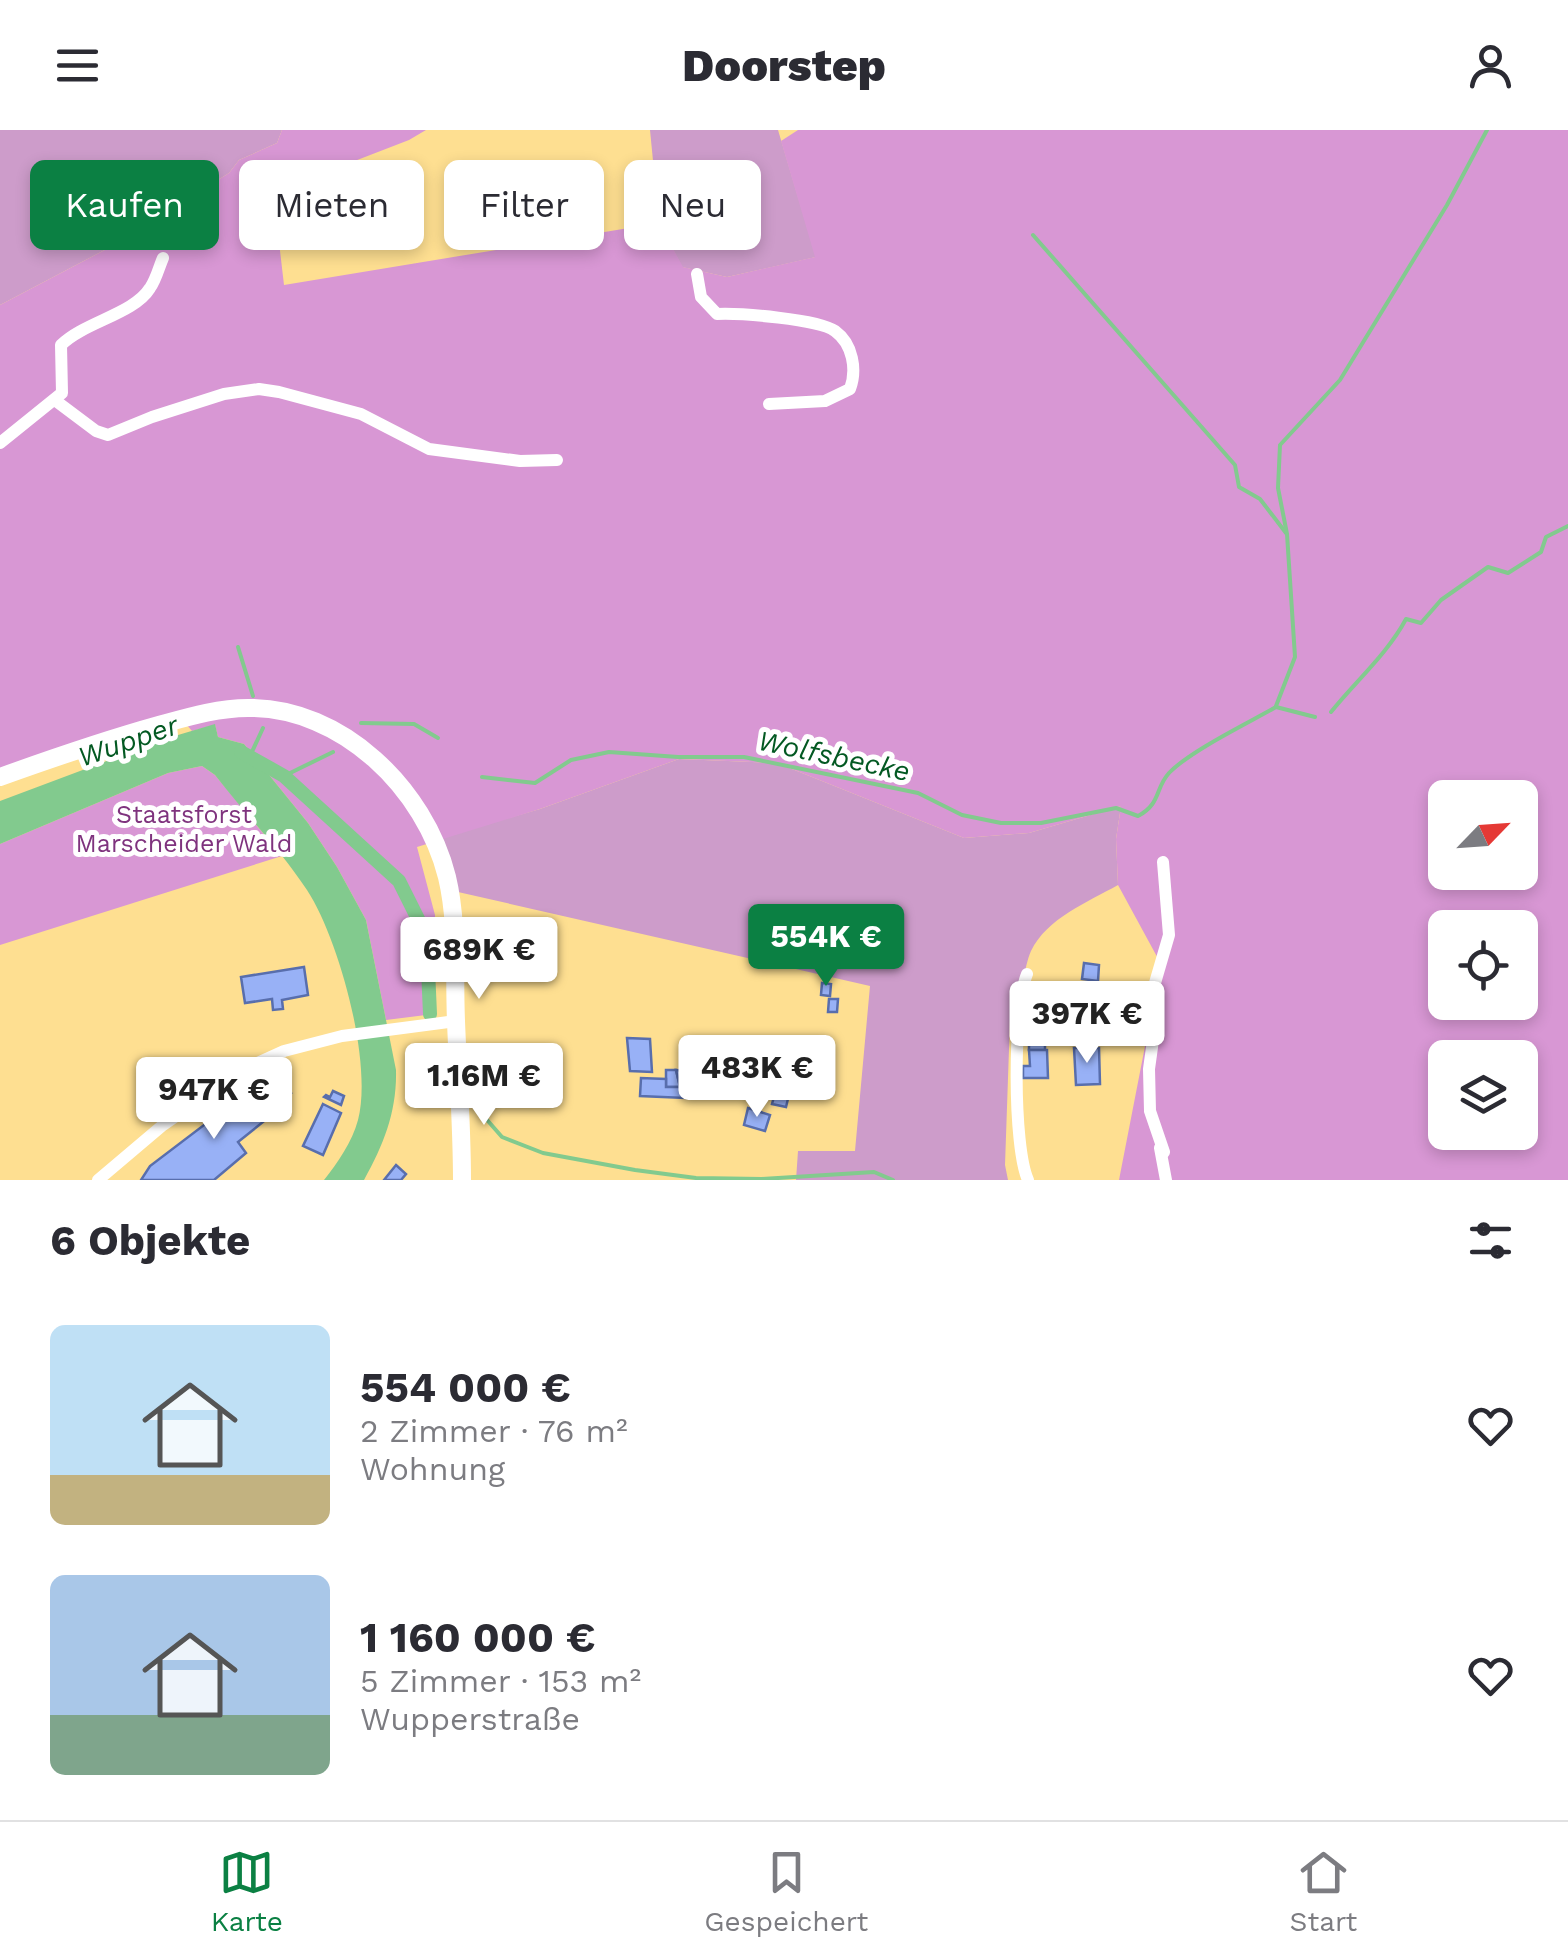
<!DOCTYPE html>
<html lang="de">
<head>
<meta charset="utf-8">
<style>
	:root { --surface:#fff; --page:#f7f7f7; --text:#2b2b33; --muted:#7c7c81; --line:#e1e1e2; --accent:#0b8043 }
	body { margin:0; font-family:"Work Sans",sans-serif; background:var(--page); color:var(--text); height:100vh; display:flex; flex-direction:column; font-size:38px; white-space:nowrap }
	* { box-sizing:border-box; margin:0 }
	p { font-size:32px; color:var(--muted) }
	.icon { flex:none; width:55px; height:55px; fill:none; stroke:currentColor; stroke-width:2; stroke-linecap:round; stroke-linejoin:round }
	.map { position:relative; height:1050px; overflow:hidden }
	.drawer { display:flex; flex-direction:column; background:var(--surface); flex:1 }
	.drawer>* { flex:none }
	.top-card { position:absolute; left:30px; top:30px; width:1000px; height:90px; display:flex; gap:20px }
	.needle { width:65px; rotate:65deg }
	.tools { position:absolute; left:1428px; top:650px; display:grid; gap:20px }
	.tools a { display:grid; place-items:center; width:110px; height:110px; border-radius:15px; background:var(--surface); box-shadow:0 5px 15px #0003; font-size:50px }
	.price { position:absolute; translate:-50% -85px; padding:0 22px; border-radius:10px; background:#fff; color:#222; font-size:32px; line-height:65px; filter:drop-shadow(0 2px 5px #0008) }
	.price::after { content:''; position:absolute; left:50%; top:60px; width:30px; height:22px; margin-left:-15px; background:inherit; clip-path:polygon(0 0,100% 0,50% 100%) }
	.price.current { background:var(--accent); color:#fff }
	ul { padding:0; list-style:none }
	li { display:flex; align-items:center; gap:30px; height:250px; padding:0 50px }
	li span { display:grid; place-items:center; flex:none; width:280px; height:200px; border-radius:15px; color:#555 }
	li>.icon { margin-inline-start:auto }
	span .icon { width:120px; height:120px; fill:#fffc; stroke-width:1 }
	li b { font-size:42px }
	h2 { display:flex; justify-content:space-between; align-items:center; height:120px; padding:0 50px; font-size:42px }
	.pill { padding:0 35px; border-radius:15px; background:var(--surface); box-shadow:0 5px 15px #0003; font-size:35px; line-height:90px }
	.pill.current { background:var(--accent); color:#fff }
	header { display:flex; justify-content:space-between; align-items:center; height:130px; padding:0 50px; background:var(--surface); font-size:45px; font-weight:800 }
	.tab-bar { display:flex; justify-content:space-around; align-items:center; height:140px; border-top:2px solid var(--line); background:var(--surface); font-size:28px; color:var(--muted) }
	.tab-bar a { display:grid; justify-items:center; gap:5px }
	.tab-bar .current { color:var(--accent) }
	.map>svg:first-child { display:block }
</style>
</head>
<body>
<header><svg class="icon" aria-label="menu" viewBox="0 0 24 24"><path d="M4 6h16M4 12h16M4 18h16"/></svg>Doorstep<svg class="icon" aria-label="person" viewBox="0 0 24 24"><circle cx="12" cy="8" r="4"/><path d="M4 21q1-7 8-7t8 7"/></svg></header>
<div class="map">
<svg width="1568" height="1050" viewBox="0 0 1568 1050">
	<rect width="100%" height="100%" fill="#fedf91"/>
	<!-- green -->
	<g fill="#cd9cca">
		<path d="M0,0H282L277,13L239,30L229,43L116,114L0,175Z"/>
		<path d="M650,0H778L816,127L727,147L682,137L659,92Z"/>
		<path d="M679,629L777,633L964,708L1029,703L1121,676L1116,709L1118,755C1088,772 1047,788 1031,821C1024,836 1021,871 1016,890H1010L1005,1035L1008,1050H796L798,1021H855L870,856L458,762L442,707L540,679Z"/>
	</g>
	<!-- forest -->
	<g fill="#d897d4" fill-rule="evenodd">
		<path d="M282,0H426L409,10L308,49L275,78L284,155L659,93L683,137L727,147L815,127L781,11L798,0H1568V1050H1119L1161,834L1118,755L1116,709L1121,676L1029,703L964,708L777,633L679,629L540,679L417,717L435,785L434,884L386,890L366,790L337,737L308,693L244,614L218,607L215,595L192,601L181,588L0,648V175L116,114L229,43L239,30L277,13ZM1445,668H1520V742H1445ZM1445,798H1520V872H1445ZM1445,928H1520V1002H1445Z"/>
		<path d="M202,636L215,645L282,726L0,815V714L168,643Z"/>
	</g>
	<!-- water -->
	<path fill="#82ca8e" d="M215,594L218,607L244,614L308,693L337,737L366,790L396,940C397,981 384,1014 364,1050H324C338,1032 352,1012 358,990C373,933 339,809 307,760C280,719 245,684 215,645L202,636L168,643L0,714V671L168,608Z"/>
	<g fill="none" stroke-linecap="round" stroke-linejoin="round">
		<!-- stream -->
		<g stroke="#82ca8e" stroke-width="4">
			<path d="M1033,105L1235,335L1239,357L1260,369L1286,403"/>
			<path d="M238,517L253,566"/>
			<path d="M1276,576L1295,527L1287,404L1278,358L1280,315L1340,250L1447,75L1487,0"/>
			<path d="M1331,582C1355,552 1388,523 1406,489L1421,493L1441,470L1488,437L1508,443L1541,422L1546,407L1568,396"/>
			<path d="M361,593L414,594L438,608"/>
			<path d="M250,626L263,598"/>
			<path d="M284,646L333,622"/>
			<path d="M482,647L535,653L571,630L609,622L678,627H744L918,663L962,685L1001,693H1041L1116,678L1138,686C1161,674 1155,658 1169,643C1190,621 1248,593 1276,577L1315,587"/>
			<path d="M474,975L502,1007L543,1023L635,1040L696,1048L762,1049L874,1042L893,1050"/>
		</g>
		<!-- canal -->
		<path stroke="#82ca8e" stroke-width="14" d="M241,622L284,646L399,751L419,791L428,839L430,884"/>
	</g>
	<!-- building -->
	<g fill="#98b1f6" stroke="#586ead" stroke-width="2.5">
		<path d="M1084,833L1099,835L1098,851L1082,849Z"/>
		<path d="M304,837L308,865L282,870L283,879L273,880L272,869L245,873L241,847Z"/>
		<path d="M822,853L831,854L830,866L821,865Z"/>
		<path d="M829,869H838L837,882H828Z"/>
		<path d="M1044,894H1053V898L1066,897L1067,908L1045,907Z"/>
		<path d="M627,908L650,909L652,942L630,941Z"/>
		<rect x="1029" y="911" width="16" height="9"/>
		<path d="M1074,918H1099L1100,954L1076,955Z"/>
		<path d="M1029,920H1047L1048,948H1023V936H1030Z"/>
		<path d="M666,940H676L680,957H666Z"/>
		<path d="M676,940L686,941L685,968L640,966L641,948L666,949V957H680Z"/>
		<path d="M781,941L794,944L786,977L772,974Z"/>
		<path d="M283,953L291,963L275,975L267,965Z"/>
		<path d="M258,954L275,977L265,985L268,988L238,1012L246,1023L214,1050H141L150,1036Z"/>
		<path d="M333,961L344,966L341,975L324,967L326,965L330,967Z"/>
		<path d="M323,974L341,983L323,1025L303,1016Z"/>
		<path d="M748,978L770,985L765,1001L744,995Z"/>
		<path d="M396,1035L406,1044L401,1050H384Z"/>
	</g>
	<g fill="none" stroke-linecap="round" stroke-linejoin="round">
		<!-- minor -->
		<g stroke="#fff" stroke-width="12">
			<path d="M697,144L701,167L717,184C740,183 818,189 835,201C853,214 857,240 850,259L825,271L769,274"/>
			<path d="M56,271L96,301L108,305L152,287L224,264L259,259L279,262L361,284L429,319L520,331L557,330"/>
			<path d="M0,313L62,263L61,215C84,192 134,184 150,158C156,150 159,137 163,128"/>
			<path d="M1163,732L1169,805L1150,870L1154,903L1149,939L1150,981L1164,1022"/>
			<path d="M1027,844C1013,878 1013,1017 1028,1050"/>
			<path d="M1160,1018L1166,1050"/>
			<path d="M98,1050L163,995L242,940L284,921L342,906L456,891"/>
		</g>
		<!-- secondary -->
		<path stroke="#fff" stroke-width="18" d="M0,647C53,628 105,610 159,595C188,587 218,578 248,578C342,577 425,659 447,747C458,793 454,844 456,891C458,944 462,997 462,1050"/>
	</g>
	<g text-anchor="middle" dominant-baseline="central" stroke-width="10" stroke-linejoin="round" paint-order="stroke">
		<!-- park labels -->
		<g font-size="25" fill="#7f337e" stroke="#fff">
			<text x="184" y="684">Staatsforst<tspan x="184" dy="29">Marscheider Wald</tspan></text>
		</g>
		<!-- water labels -->
		<g font-size="28" font-style="italic" fill="#035922" stroke="#fff">
			<text transform="translate(128 611) rotate(-19)">Wupper</text>
			<text transform="translate(834 626) rotate(12)">Wolfsbecke</text>
		</g>
	</g>
</svg>
<div class="tools">
<a><svg class="needle" viewBox="-14 -14 28 28"><path d="M0-13l5 13h-10z" fill="#e53935"/><path d="M0 13l5-13h-10z" fill="#7c7c81"/></svg></a>
<a><svg class="icon" aria-label="locate" viewBox="0 0 24 24"><circle cx="12" cy="12" r="6"/><path d="M12 2v4M12 18v4M2 12h4M18 12h4"/></svg></a>
<a><svg class="icon" aria-label="layers" viewBox="0 0 24 24"><path d="M12 4l9 5-9 5-9-5zM3 14l9 5 9-5"/></svg></a>
</div>
<b class="price current" style="left:826px;top:859px">554K €</b>
<b class="price" style="left:479px;top:872px">689K €</b>
<b class="price" style="left:1087px;top:936px">397K €</b>
<b class="price" style="left:757px;top:990px">483K €</b>
<b class="price" style="left:484px;top:998px">1.16M €</b>
<b class="price" style="left:214px;top:1012px">947K €</b>
<div class="top-card">
<a class="pill current">Kaufen</a>
<a class="pill">Mieten</a>
<a class="pill">Filter</a>
<a class="pill">Neu</a>
</div>
</div>
<section class="drawer">
<h2>6 Objekte<svg class="icon" aria-label="filters" viewBox="0 0 24 24"><path d="M4 7h16M4 17h16"/><circle cx="9" cy="7" r="2"/><circle cx="15" cy="17" r="2"/></svg></h2>
<ul>
<li><span style="background:linear-gradient(#bfe0f5 75%,#c2b280 0)"><svg class="icon" aria-label="home" viewBox="0 0 24 24"><path d="M3 11l9-7 9 7M6 9v11h12V9"/></svg></span><div><b>554 000 €</b><p>2 Zimmer · 76 m²</p><p>Wohnung</p></div><svg class="icon" aria-label="heart" viewBox="0 0 24 24"><path d="M12 20l-8-8c-3-5 5-10 8-4 3-6 11-1 8 4z"/></svg></li>
<li><span style="background:linear-gradient(#a9c7e8 70%,#7fa58c 0)"><svg class="icon" aria-label="home" viewBox="0 0 24 24"><path d="M3 11l9-7 9 7M6 9v11h12V9"/></svg></span><div><b>1 160 000 €</b><p>5 Zimmer · 153 m²</p><p>Wupperstraße</p></div><svg class="icon" aria-label="heart" viewBox="0 0 24 24"><path d="M12 20l-8-8c-3-5 5-10 8-4 3-6 11-1 8 4z"/></svg></li>
</ul>
</section>
<nav class="tab-bar">
<a class="current"><svg class="icon" aria-label="map" viewBox="0 0 24 24"><path d="M3 6l6-2 6 2 6-2v14l-6 2-6-2-6 2zM9 4v14M15 6v14"/></svg>Karte</a>
<a><svg class="icon" aria-label="saved" viewBox="0 0 24 24"><path d="M7 4h10v16l-5-4-5 4z"/></svg>Gespeichert</a>
<a><svg class="icon" aria-label="home" viewBox="0 0 24 24"><path d="M3 11l9-7 9 7M6 9v11h12V9"/></svg>Start</a>
</nav>
</body>
</html>
